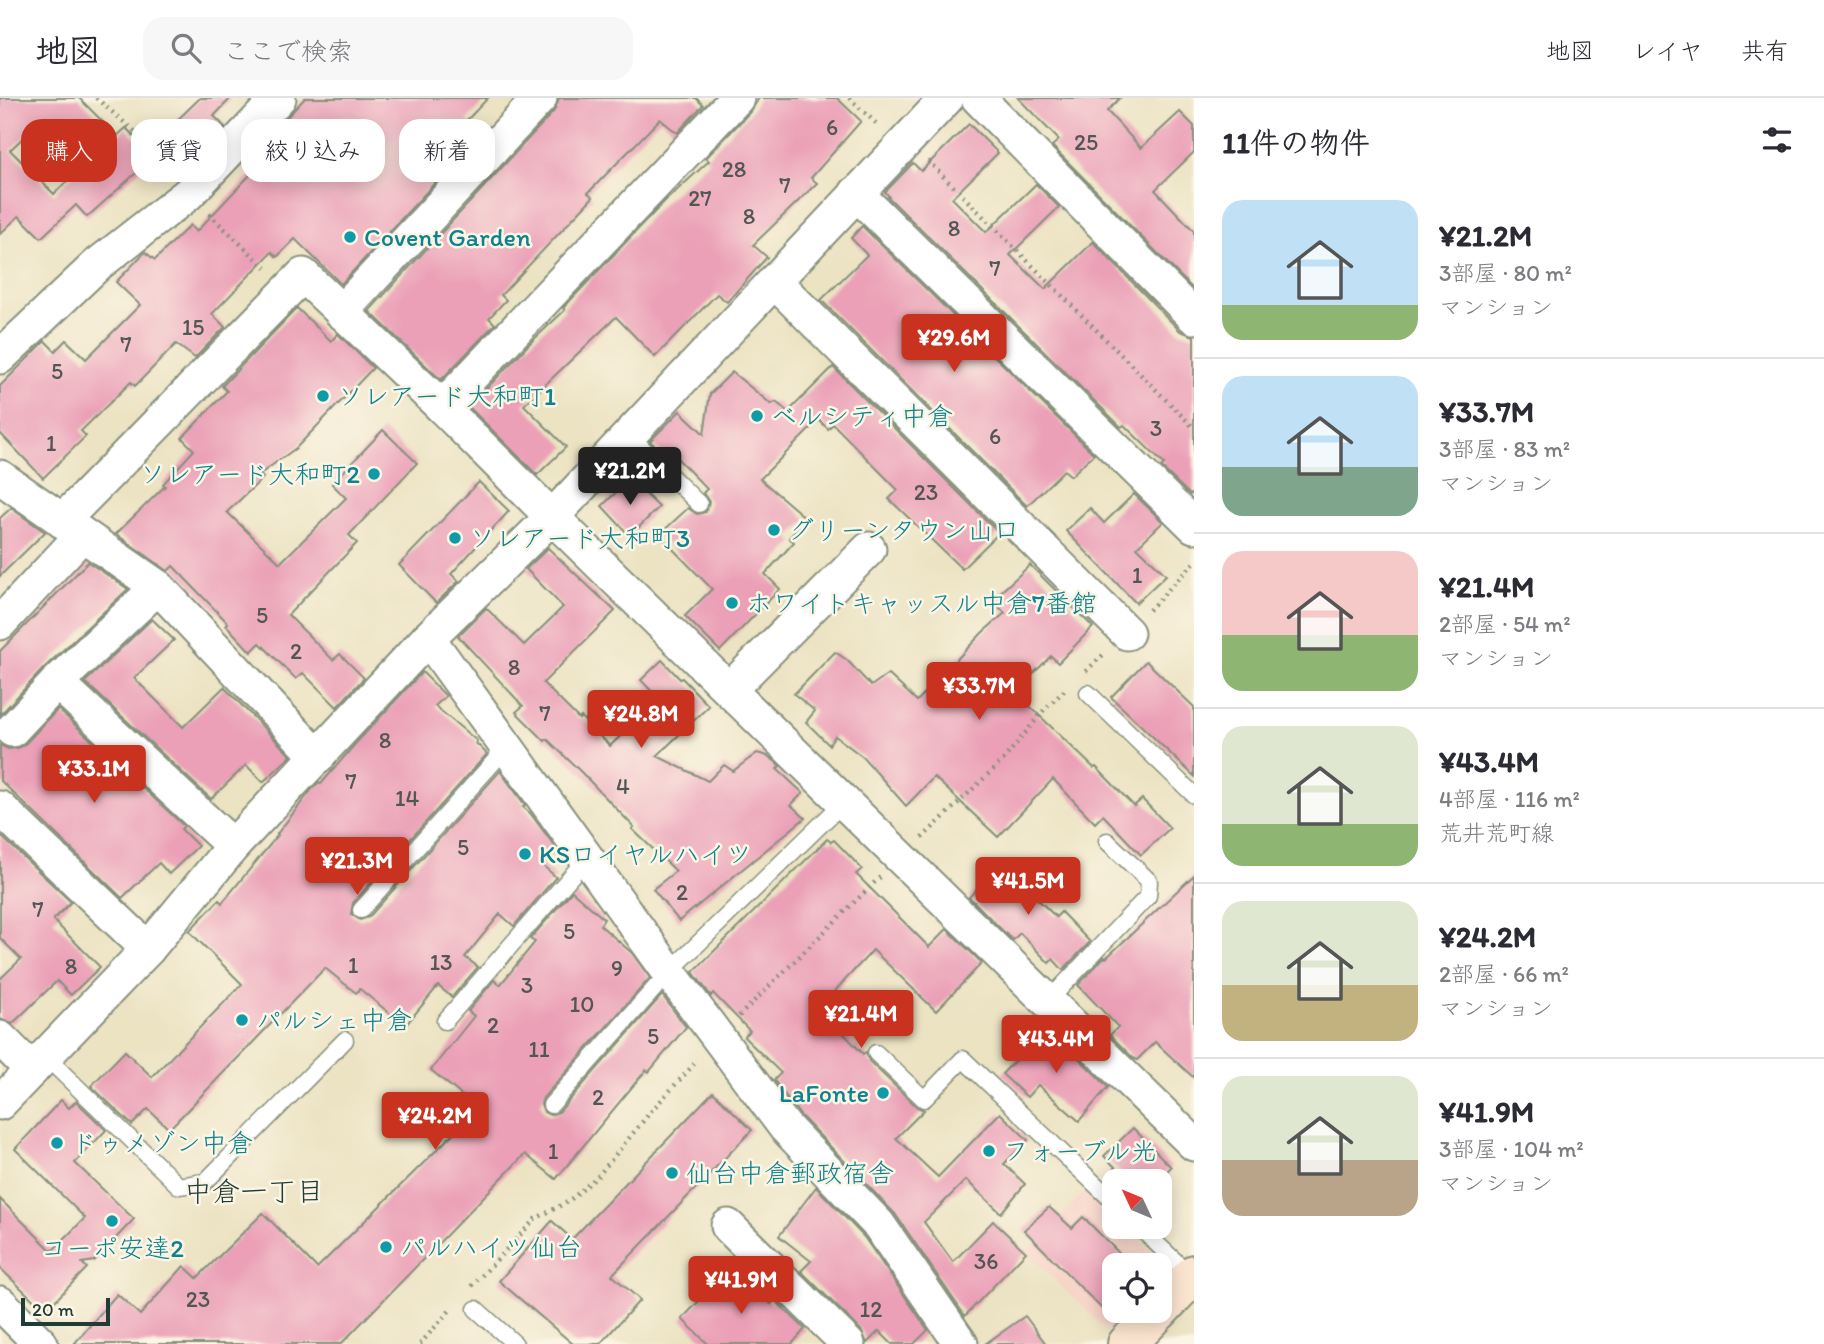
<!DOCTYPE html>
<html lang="ja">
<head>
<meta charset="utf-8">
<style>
	:root { --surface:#fff; --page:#f7f7f7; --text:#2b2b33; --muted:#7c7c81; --line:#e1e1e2; --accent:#c8321e }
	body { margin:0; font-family:Itim,"Klee One",sans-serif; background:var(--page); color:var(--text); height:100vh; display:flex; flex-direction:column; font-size:26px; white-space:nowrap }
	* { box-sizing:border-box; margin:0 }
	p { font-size:23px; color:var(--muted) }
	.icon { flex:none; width:38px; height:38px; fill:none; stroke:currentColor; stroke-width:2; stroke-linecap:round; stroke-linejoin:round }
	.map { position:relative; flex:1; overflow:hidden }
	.sheet { display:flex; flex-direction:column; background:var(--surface); width:630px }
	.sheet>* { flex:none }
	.guide { position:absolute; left:21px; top:21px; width:665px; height:63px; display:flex; gap:14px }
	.needle { width:46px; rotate:314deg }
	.fabs { position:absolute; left:1102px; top:1071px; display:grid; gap:14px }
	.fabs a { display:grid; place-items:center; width:70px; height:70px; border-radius:14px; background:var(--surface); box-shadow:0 4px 18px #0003; font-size:35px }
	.scale { position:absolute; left:21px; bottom:18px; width:89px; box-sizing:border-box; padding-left:7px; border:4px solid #1f3d34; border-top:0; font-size:19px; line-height:24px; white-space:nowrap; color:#1f3d34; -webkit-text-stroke:5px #fcf5e5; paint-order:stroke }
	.price { position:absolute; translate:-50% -60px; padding:0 16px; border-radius:7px; background:var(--accent); color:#fff; font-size:23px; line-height:46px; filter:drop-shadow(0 2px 4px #0008) }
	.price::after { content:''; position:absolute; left:50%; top:42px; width:21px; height:16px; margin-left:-10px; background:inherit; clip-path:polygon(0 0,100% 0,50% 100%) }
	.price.active { background:#222; color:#fff }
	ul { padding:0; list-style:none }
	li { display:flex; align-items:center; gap:21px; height:175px; padding:0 28px }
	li+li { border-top:2px solid var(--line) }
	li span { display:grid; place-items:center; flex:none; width:196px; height:140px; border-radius:21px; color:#555 }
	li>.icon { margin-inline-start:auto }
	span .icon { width:84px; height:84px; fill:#fffc; stroke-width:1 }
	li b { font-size:30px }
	h2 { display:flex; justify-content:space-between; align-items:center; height:84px; padding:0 28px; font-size:30px }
	.chip { padding:0 24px; border-radius:21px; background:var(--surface); box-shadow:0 4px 18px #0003; font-size:24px; line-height:63px }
	.chip.active { background:var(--accent); color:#fff }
	header { display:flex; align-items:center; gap:42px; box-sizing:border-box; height:98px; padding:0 35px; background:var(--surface); border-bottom:2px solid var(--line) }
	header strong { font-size:33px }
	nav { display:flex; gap:38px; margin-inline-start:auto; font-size:24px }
	.search { width:490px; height:63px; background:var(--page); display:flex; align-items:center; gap:18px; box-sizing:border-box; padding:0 24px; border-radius:21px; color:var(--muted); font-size:26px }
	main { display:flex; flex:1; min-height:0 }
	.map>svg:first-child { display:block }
</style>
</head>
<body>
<header>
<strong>地図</strong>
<div class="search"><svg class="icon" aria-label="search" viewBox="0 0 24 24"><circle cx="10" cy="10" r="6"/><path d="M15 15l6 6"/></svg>ここで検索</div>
<nav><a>地図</a><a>レイヤ</a><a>共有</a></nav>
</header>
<main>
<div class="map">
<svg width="1194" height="1246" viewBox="0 0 1194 1246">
	<rect width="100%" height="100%" fill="#fcf5e5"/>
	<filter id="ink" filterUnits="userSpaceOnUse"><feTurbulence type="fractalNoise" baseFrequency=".0143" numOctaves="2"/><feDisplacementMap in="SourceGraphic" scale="14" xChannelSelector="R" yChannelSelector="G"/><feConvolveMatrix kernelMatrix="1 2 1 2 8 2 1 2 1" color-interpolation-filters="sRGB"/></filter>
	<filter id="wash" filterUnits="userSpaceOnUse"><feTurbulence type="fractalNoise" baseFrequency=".00686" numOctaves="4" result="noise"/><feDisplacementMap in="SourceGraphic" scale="28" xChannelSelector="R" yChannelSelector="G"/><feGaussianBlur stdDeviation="1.57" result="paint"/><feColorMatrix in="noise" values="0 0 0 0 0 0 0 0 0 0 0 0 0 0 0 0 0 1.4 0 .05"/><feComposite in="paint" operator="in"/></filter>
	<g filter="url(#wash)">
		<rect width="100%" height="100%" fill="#ece3c3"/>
		<!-- built -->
		<path fill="#f7d1c6" d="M1087,1091L1115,1118V1129H1126L1170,1171L1160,1182V1167H1115V1213H1130L1109,1234L1026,1154Z"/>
		<g id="blocks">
			<!-- building -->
			<g fill="#eba0b7" fill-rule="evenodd">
				<path d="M0,0H79L117,38L126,30L154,59L87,119L76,107L41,140L19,118L0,136ZM43,21L86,64L54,96L10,52Z"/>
				<path d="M200,0H231L214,18L225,29L197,59L169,30Z"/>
				<path d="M305,0H488L467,22L481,35L341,186L295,141L277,159L272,154L212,216L225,229L195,260L176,246L135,288L131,284L81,333L86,338L43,380L0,335V288L45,243L55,253L66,242L86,261L140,207L116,184L145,154L155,162L190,127L196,134L269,57L260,48Z"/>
				<path d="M559,0H696L703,7L677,35L660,21L588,95L593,99L501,197L506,202L489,220L495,226L441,282L369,213L554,13Z"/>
				<path d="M759,0H837L861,23L811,80L817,85L753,147L767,159L727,204L717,196L655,259L616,219L524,307L566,349L537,377L469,309L531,244L565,212L563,210L664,104L709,63L706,60L751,13Z"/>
				<path d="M1018,0H1120L1107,13L1141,50L1180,14L1194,28V54L1155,92L1194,133V192L1052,48L1059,42Z"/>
				<path d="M969,26L998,55L952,100L986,134L1036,86L1059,109L1010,157L1045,191L1093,144L1180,233L1194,238V394L1190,397L1161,369L1164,366L1124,327L1121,329L888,99L889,98L885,94L913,65L921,73Z"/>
				<path d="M862,128L1094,356L1071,378L1064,372L1027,408L821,202L867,157L851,140Z"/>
				<path d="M297,210L331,243L338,236L373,270L296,350L260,376L263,380L227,414L280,465L346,400L332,386L383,332L417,365L349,437L357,445L288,517L333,562L340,556L364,580L337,609L303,575L296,581L260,545L251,554L226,527L228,525L173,468L168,473L116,436L165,388L163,386L194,352L182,340L227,293L222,288Z"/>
				<path d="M833,269L999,435L962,471L889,401L898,392L833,326L828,331L819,322L760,381L807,421L789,440L794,444L765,476L780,491L720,553L685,518L712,491L659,437L688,410L697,416L706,414L709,404L703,395L707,391L674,357L669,362L650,343L680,313L704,336L710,296L732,274L771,306L776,304L788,314Z"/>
				<path d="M630,381L659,409L630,438L602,408Z"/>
				<path d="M479,384L509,413L451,476L459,483L436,505L399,467Z"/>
				<path d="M1134,396L1163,424L1137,449L1166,477L1136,505L1066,433L1090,410L1104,425Z"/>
				<path d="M11,410L45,434L0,478V420Z"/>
				<path d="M548,450L615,513L543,585L579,621L581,619L610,648L659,601L641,582L662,562L680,581L682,580L709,608L657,658L708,683L724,667L733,673L757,655L768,658L776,664L780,668L777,671L803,695L791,707L805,720L679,823L653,791L676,773L632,731L634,729L582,675L547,641L545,643L516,614L523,608L458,538L486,510L524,547L563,509L526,471Z"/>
				<path d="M88,464L128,491L44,570L0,617V553Z"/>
				<path d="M1030,467L1093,529L1058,565L1051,558L1015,594L1094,670L1096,669L1134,708L1142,701L1170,730L1141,757L1103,717L1095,725L1053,681L998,739L934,679L906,708L863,659L835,638L829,647L806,624L815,613L794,596L835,554L847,562L871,588L888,576L917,603L983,534L1005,515L992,502Z"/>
				<path d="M152,521L174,542L134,580L183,629L224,589L291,658L263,684L246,667L211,701L85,584Z"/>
				<path d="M1146,563L1194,609V678L1111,599Z"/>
				<path d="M422,574L446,598L435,608L477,643L476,645L487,656L353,805L351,816L360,822L369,819L500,673L525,707L523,709L530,715L556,750L542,767L556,779L514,828L500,816L465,859L478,869L452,899L438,888L405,928L360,891L356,895L325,870L169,1031L148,1011L132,1027L91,988L125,953L152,979L242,886L189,833L219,802L222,805L278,737L277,736L313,690L319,684L321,686L356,645Z"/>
				<path d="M58,611L184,728L181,731L198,748L169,776L159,765L122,800L0,682V647L8,651L18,650L26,645Z"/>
				<path d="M0,737L71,804L53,822L100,869L71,897L57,883L12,926L0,921V881L21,861L0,840Z"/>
				<path d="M827,741L831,744L834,742L862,771L856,776L929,849L947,831L982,865L936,913L873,852L819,910L863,956L866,954L869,963L917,1009L924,1012L896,1040L938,1079L1000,1015L1028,1042L1004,1066L1025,1086L1001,1115L966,1082L924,1124L953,1164L993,1123L1026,1154L965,1218L895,1116L800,1017L774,982L781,975L744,939L750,933L713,895L711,898L693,874Z"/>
				<path d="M1004,764L1023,783L1021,785L1056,819L1061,814L1090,844L1063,872L1053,861L1049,865L1020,835L1013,842L1008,838L969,799Z"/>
				<path d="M1194,777V980L1155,944L1137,962L1133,960L1110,937L1118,929L1078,887L1104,859L1106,860Z"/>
				<path d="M572,793L604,821L600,827L632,855L650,880L543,1000L541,1006L544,1014L550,1017L559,1014L662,897L686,929L649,974L646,972L556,1081L525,1056L341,1246H74L117,1196L140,1217L184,1168L197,1180L263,1115L317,1170L467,1022L460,1017L471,1005L431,972L474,918L468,913L494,882L500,887L535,844L530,841Z"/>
				<path d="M1047,929L1108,989L1079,1023L1038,987L1027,999L1002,976Z"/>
				<path d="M713,994L752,1032L612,1177L640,1202L600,1246H573L499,1183L552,1123L572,1141Z"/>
				<path d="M61,1002L69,1010L76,1003L106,1032L75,1065L134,1121L94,1163L82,1165L87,1170L45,1213L0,1170V1101L52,1153L85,1120L15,1051Z"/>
				<path d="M1133,1030L1171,1069L1158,1083H1129L1104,1058Z"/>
				<path d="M816,1089L864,1139L928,1232L914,1246H892L879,1233L867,1245L861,1232L801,1173L811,1163L779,1138Z"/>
				<path d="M1049,1109L1072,1130L1083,1119L1131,1167H1115V1224L1024,1132Z"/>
				<path d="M731,1169L771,1206L775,1202L805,1231L792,1246H708L682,1221Z"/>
				<path d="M1025,1218L1046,1246H985Z"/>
			</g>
		</g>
	</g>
	<g filter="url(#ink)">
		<use href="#blocks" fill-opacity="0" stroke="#86907c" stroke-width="2"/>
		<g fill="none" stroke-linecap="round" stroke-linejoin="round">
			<defs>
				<g id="lane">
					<path d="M629,337L699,406"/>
					<path d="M1088,595L1194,697"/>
					<path d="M361,812L507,649"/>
					<path d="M1048,903L1148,798L1149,783L1107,743"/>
					<path d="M445,923L587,760"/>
					<path d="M876,955L924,1001L963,961L1115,1105"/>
					<path d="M45,958L179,1088L205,1084L345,942"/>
					<path d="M551,1007L669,874L844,704"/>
					<path d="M1139,1129L1192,1179"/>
					<path d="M476,1211L515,1246"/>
				</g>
				<g id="street">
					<path d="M978,0L1194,219"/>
					<path d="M856,95L1194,428"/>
					<path d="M774,183L1127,535"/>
					<path d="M341,214L540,0"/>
					<path d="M0,259L97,167L188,96L279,0"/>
					<path d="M442,309L737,0"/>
					<path d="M0,379L158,489L318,659"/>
					<path d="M62,423L303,177L442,309L552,419L1194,1046"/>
					<path d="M0,525L82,437"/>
					<path d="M428,540L669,874L785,1029L879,1127L961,1246"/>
					<path d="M57,584L233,748"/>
					<path d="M730,591L869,451"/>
					<path d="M12,632L57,584L158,489"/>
					<path d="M0,710L148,851"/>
					<path d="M0,940L32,972"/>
					<path d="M0,1005L148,851L233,748L428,540L552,419L947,0"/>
					<path d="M728,1128L848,1246"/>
					<path d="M0,1205L41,1246"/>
				</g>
				<g id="secondary">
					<path d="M1160,1212L1194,1176"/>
					<path d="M1127,1246L1159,1213"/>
				</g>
			</defs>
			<!-- lane casing -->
			<use href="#lane" stroke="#86907c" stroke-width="19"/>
			<!-- street casing -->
			<use href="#street" stroke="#86907c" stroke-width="37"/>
			<!-- secondary casing -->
			<use href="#secondary" stroke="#86907c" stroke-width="42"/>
			<!-- path -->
			<g stroke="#86907c" stroke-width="4.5" stroke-dasharray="2 5" stroke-linecap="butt">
				<path d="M96,0L175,68"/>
				<path d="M849,0L878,27"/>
				<path d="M928,63L1194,330"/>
				<path d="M209,116L266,170"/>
				<path d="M1149,512L1194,465"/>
				<path d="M1086,573L1105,555"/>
				<path d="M922,740L1004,661L1044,612L1066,591"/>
				<path d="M739,918L880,779"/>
				<path d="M472,1188L535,1121L569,1103L598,1078L653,1011L697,963"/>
				<path d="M420,1246L452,1210"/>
			</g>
			<!-- lane -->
			<use href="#lane" stroke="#fff" stroke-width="16"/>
			<!-- street -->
			<use href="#street" stroke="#fff" stroke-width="33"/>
			<!-- secondary -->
			<use href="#secondary" stroke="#fce5d0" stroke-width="38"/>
		</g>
	</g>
	<!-- markers -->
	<g fill="#0f9aa8" stroke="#fcf5e5" stroke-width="2.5">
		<circle cx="350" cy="139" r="7"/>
		<circle cx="323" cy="298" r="7"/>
		<circle cx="757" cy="318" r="7"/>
		<circle cx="374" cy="376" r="7"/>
		<circle cx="774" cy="432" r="7"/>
		<circle cx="455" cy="440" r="7"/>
		<circle cx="732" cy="505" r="7"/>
		<circle cx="525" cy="756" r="7"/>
		<circle cx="242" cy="922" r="7"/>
		<circle cx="883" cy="995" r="7"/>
		<circle cx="57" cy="1045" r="7"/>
		<circle cx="989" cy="1053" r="7"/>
		<circle cx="672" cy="1075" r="7"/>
		<circle cx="112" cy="1123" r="7"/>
		<circle cx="386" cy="1149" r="7"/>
	</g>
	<g text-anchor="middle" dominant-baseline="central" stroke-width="5" stroke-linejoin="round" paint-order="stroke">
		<!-- number labels -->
		<g font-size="23" fill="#525655">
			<text x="832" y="29">6</text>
			<text x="1086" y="44">25</text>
			<text x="734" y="71">28</text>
			<text x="785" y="87">7</text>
			<text x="700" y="100">27</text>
			<text x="749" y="118">8</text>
			<text x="954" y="130">8</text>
			<text x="995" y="170">7</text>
			<text x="193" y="229">15</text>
			<text x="126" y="246">7</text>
			<text x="57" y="273">5</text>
			<text x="1156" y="330">3</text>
			<text x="995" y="338">6</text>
			<text x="51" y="345">1</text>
			<text x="926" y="394">23</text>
			<text x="1137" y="477">1</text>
			<text x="262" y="517">5</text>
			<text x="296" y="553">2</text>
			<text x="514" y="569">8</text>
			<text x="545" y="615">7</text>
			<text x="385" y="642">8</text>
			<text x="351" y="683">7</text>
			<text x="623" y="688">4</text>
			<text x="407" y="700">14</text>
			<text x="463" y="749">5</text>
			<text x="682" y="794">2</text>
			<text x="38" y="811">7</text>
			<text x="569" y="833">5</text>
			<text x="441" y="864">13</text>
			<text x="353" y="867">1</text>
			<text x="71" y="868">8</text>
			<text x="617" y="870">9</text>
			<text x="527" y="887">3</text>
			<text x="582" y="906">10</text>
			<text x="493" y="927">2</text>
			<text x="653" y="938">5</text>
			<text x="539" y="951">11</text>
			<text x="598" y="999">2</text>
			<text x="553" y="1053">1</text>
			<text x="986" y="1163">36</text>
			<text x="198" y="1201">23</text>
			<text x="871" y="1211">12</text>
		</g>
		<!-- culture labels -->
		<g font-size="26" fill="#0d838f" stroke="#fcf5e5" text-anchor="start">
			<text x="364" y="139">Covent Garden</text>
			<text x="337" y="298">ソレアード大和町1</text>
			<text x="771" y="318">ベルシティ中倉</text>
			<text x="360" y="376" text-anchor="end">ソレアード大和町2</text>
			<text x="788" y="432">グリーンタウン山口</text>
			<text x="469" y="440">ソレアード大和町3</text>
			<text x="746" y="505">ホワイトキャッスル中倉7番館</text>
			<text x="539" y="756">KSロイヤルハイツ</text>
			<text x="256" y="922">パルシェ中倉</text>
			<text x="869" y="995" text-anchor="end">LaFonte</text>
			<text x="71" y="1045">ドゥメゾン中倉</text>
			<text x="1003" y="1053">フォーブル光</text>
			<text x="686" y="1075">仙台中倉郵政宿舎</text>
			<text x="400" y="1149">パルハイツ仙台</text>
			<text x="112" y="1150" text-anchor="middle">コーポ安達2</text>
		</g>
		<!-- neighbourhood labels -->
		<g font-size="28" fill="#1f3d34" stroke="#fcf5e5">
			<text x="254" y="1093">中倉一丁目</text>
		</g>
	</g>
</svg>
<div class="fabs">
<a><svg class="needle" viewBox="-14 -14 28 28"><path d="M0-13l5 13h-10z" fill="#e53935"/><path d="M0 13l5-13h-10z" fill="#7c7c81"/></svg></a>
<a><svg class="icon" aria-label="locate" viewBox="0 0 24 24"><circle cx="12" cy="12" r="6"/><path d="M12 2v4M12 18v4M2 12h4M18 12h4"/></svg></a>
</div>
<div class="scale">20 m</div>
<b class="price" style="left:954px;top:276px">¥29.6M</b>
<b class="price active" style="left:630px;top:409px">¥21.2M</b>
<b class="price" style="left:979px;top:624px">¥33.7M</b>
<b class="price" style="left:641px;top:652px">¥24.8M</b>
<b class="price" style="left:94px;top:707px">¥33.1M</b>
<b class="price" style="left:357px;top:799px">¥21.3M</b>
<b class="price" style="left:1028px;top:819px">¥41.5M</b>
<b class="price" style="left:861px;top:952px">¥21.4M</b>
<b class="price" style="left:1056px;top:977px">¥43.4M</b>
<b class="price" style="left:435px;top:1054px">¥24.2M</b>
<b class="price" style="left:741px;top:1218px">¥41.9M</b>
<div class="guide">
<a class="chip active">購入</a>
<a class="chip">賃貸</a>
<a class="chip">絞り込み</a>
<a class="chip">新着</a>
</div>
</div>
<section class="sheet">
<h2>11件の物件<svg class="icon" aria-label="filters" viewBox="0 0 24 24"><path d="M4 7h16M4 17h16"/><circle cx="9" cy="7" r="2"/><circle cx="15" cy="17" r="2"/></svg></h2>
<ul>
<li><span style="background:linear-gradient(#bfe0f5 75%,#8fb573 0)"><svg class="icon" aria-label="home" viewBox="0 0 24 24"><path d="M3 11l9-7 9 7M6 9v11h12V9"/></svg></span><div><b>¥21.2M</b><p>3部屋 · 80 m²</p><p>マンション</p></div></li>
<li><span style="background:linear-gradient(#bfe0f5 65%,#7fa58c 0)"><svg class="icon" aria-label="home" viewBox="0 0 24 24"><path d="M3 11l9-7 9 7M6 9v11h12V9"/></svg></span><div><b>¥33.7M</b><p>3部屋 · 83 m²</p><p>マンション</p></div></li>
<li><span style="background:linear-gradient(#f6c9c9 60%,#8fb573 0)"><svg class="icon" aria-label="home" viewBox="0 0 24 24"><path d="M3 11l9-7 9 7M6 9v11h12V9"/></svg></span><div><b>¥21.4M</b><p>2部屋 · 54 m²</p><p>マンション</p></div></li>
<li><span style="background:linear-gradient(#dfe7d0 70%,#8fb573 0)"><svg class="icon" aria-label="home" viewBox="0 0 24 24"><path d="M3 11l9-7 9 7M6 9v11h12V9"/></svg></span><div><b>¥43.4M</b><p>4部屋 · 116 m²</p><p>荒井荒町線</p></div></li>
<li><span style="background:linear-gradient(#dfe7d0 60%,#c2b280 0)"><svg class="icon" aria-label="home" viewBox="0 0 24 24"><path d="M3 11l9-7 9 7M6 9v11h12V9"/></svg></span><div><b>¥24.2M</b><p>2部屋 · 66 m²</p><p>マンション</p></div></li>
<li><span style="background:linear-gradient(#dfe7d0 60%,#b9a48a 0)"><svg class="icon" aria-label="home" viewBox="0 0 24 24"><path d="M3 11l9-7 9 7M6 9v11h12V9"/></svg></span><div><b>¥41.9M</b><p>3部屋 · 104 m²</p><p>マンション</p></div></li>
</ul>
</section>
</main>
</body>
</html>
